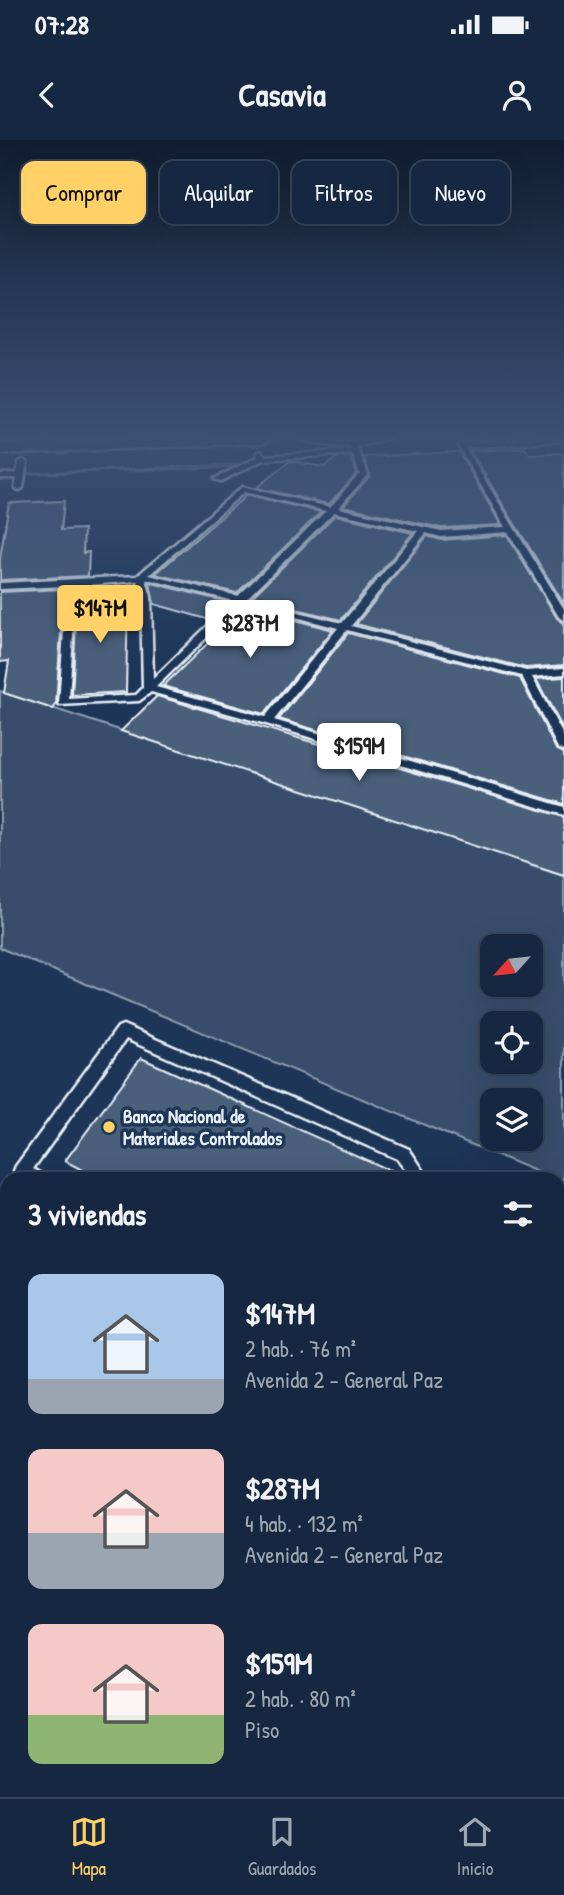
<!DOCTYPE html>
<html lang="es">
<head>
<meta charset="utf-8">
<style>
	:root { --surface:#162841; --page:#23344c; --text:#f1f3f6; --muted:#9ea6b1; --line:#35445a; --accent:#ffd166 }
	body { margin:0; font-family:"Patrick Hand",sans-serif; background:var(--page); color:var(--text); height:100vh; display:flex; flex-direction:column; font-size:26px; white-space:nowrap }
	* { box-sizing:border-box; margin:0 }
	p { font-size:23px; color:var(--muted) }
	.icon { flex:none; width:38px; height:38px; fill:none; stroke:currentColor; stroke-width:2; stroke-linecap:round; stroke-linejoin:round }
	.map { position:relative; flex:1; overflow:hidden }
	.side { position:absolute; left:0px; top:1032px; width:565px; height:625px; display:flex; flex-direction:column; background:var(--surface); border-radius:21px 21px 0 0; box-shadow:0 7px 28px #0002,0 0 0 2px var(--line) }
	.side>* { flex:none }
	.banner { position:absolute; left:21px; top:21px; width:523px; height:63px; display:flex; gap:14px }
	.needle { width:46px; rotate:243deg }
	.controls { position:absolute; left:480px; top:794px; display:grid; gap:14px }
	.controls a { display:grid; place-items:center; width:63px; height:63px; border-radius:14px; background:var(--surface); box-shadow:0 7px 28px #0002,0 0 0 2px var(--line); font-size:35px }
	.price { position:absolute; translate:-50% -60px; padding:0 16px; border-radius:7px; background:#fff; color:#222; font-size:23px; line-height:46px; filter:drop-shadow(0 2px 4px #0008) }
	.price::after { content:''; position:absolute; left:50%; top:42px; width:21px; height:16px; margin-left:-10px; background:inherit; clip-path:polygon(0 0,100% 0,50% 100%) }
	.price.active { background:var(--accent); color:#111 }
	ul { padding:0; list-style:none }
	li { display:flex; align-items:center; gap:21px; height:175px; padding:0 28px }
	li span { display:grid; place-items:center; flex:none; width:196px; height:140px; border-radius:14px; color:#555 }
	li>.icon { margin-inline-start:auto }
	span .icon { width:84px; height:84px; fill:#fffc; stroke-width:1 }
	li b { font-size:30px }
	h2 { display:flex; justify-content:space-between; align-items:center; height:84px; padding:0 28px; font-size:30px }
	.chip { padding:0 24px; border-radius:14px; background:var(--surface); box-shadow:0 7px 28px #0002,0 0 0 2px var(--line); font-size:24px; line-height:63px }
	.chip.active { background:var(--accent); color:#111 }
	.status { display:flex; justify-content:space-between; align-items:center; height:49px; padding:0 35px; background:var(--surface); direction:ltr }
	.status svg { height:19px; fill:currentColor }
	header { display:flex; justify-content:space-between; align-items:center; height:91px; padding:0 28px; background:var(--surface); font-size:32px; font-weight:700 }
	.dock { display:flex; justify-content:space-around; align-items:center; height:98px; border-top:2px solid var(--line); background:var(--surface); font-size:19px; color:var(--muted) }
	.dock a { display:grid; justify-items:center; gap:4px }
	.dock .active { color:var(--accent) }
	.map>svg:first-child { display:block }
</style>
</head>
<body>
<div class="status"><b>07:28</b><svg viewBox="0 0 49 12"><path d="M0 12V9h3v3zM5 12V6h3v6zM10 12V3h3v9zM15 12V0h3v12zM26 1h20v11H26zM47 4h2v5h-2z"/></svg></div>
<header><svg class="icon" aria-label="back" viewBox="0 0 24 24"><path d="M15 5l-7 7 7 7"/></svg>Casavia<svg class="icon" aria-label="person" viewBox="0 0 24 24"><circle cx="12" cy="8" r="4"/><path d="M4 21q1-7 8-7t8 7"/></svg></header>
<div class="map">
<svg width="564" height="1657" viewBox="0 0 564 1657">
	<rect width="100%" height="100%" fill="#1d3557"/>
	<filter id="ink" filterUnits="userSpaceOnUse"><feTurbulence type="fractalNoise" baseFrequency=".0143" numOctaves="2"/><feDisplacementMap in="SourceGraphic" scale="14" xChannelSelector="R" yChannelSelector="G"/><feConvolveMatrix kernelMatrix="1 2 1 2 8 2 1 2 1" color-interpolation-filters="sRGB"/></filter>
	<g filter="url(#ink)">
		<!-- green -->
		<g fill="#374d6c" stroke="#909fb2" stroke-width="2" fill-rule="evenodd">
			<path d="M242,324L235,327L28,334L31,333Z"/>
			<path d="M0,551L564,735V1043L0,808ZM492,807H530V845H492ZM492,884H530V922H492ZM492,961H530V999H492Z"/>
		</g>
		<!-- building -->
		<g fill="#495e7a" stroke="#e8f1f8" stroke-width="2">
			<path d="M525,308L530,315L564,313V464L470,311Z"/>
			<path d="M453,312H459L501,385L441,388L343,366L370,336L364,317Z"/>
			<path d="M351,317L357,333L329,364L256,348L290,321L324,327L336,318Z"/>
			<path d="M247,355L321,372L237,453L155,434Z"/>
			<path d="M64,361L61,390L84,389L83,413L89,412L88,436L0,440V418L9,363Z"/>
			<path d="M335,375L413,393L341,480L251,458Z"/>
			<path d="M507,395L557,478L564,483V525L526,528L356,484L427,396L441,400Z"/>
			<path d="M150,443H152L228,462L210,480L154,464Z"/>
			<path d="M78,448H87V458L128,456L126,552L72,555Z"/>
			<path d="M64,449L56,565L53,569L4,553L9,521L0,522V452Z"/>
			<path d="M243,466L333,490L264,574L163,546L227,485L224,484Z"/>
			<path d="M348,493L520,538L556,609L564,613V664L279,579Z"/>
			<path d="M564,537V591L536,539Z"/>
			<path d="M157,556L564,677V735L121,591Z"/>
			<path d="M141,918L404,1037L403,1040H101L65,1021Z"/>
		</g>
		<g fill="none" stroke-linecap="round" stroke-linejoin="round">
			<defs>
				<g id="service">
					<path d="M298,298L344,303L390,298L357,307L368,334L338,368L441,391L505,387L458,305L468,302L564,298V301L465,308L564,469V480L559,477L508,392L441,397L426,393L351,486L526,531L564,528V534L532,537L564,597V611L558,608L522,536L347,490L274,580L564,667V675L263,583L151,552L139,561L59,565L67,446L0,449V443L137,436L242,347L330,367C342,356 348,344 360,334L353,314L263,320L221,341L214,339L258,317L257,313L261,311L265,316L351,310L350,307L322,305ZM244,352L326,371L238,456L149,435ZM334,372L418,391L342,483L246,459ZM146,440H152L233,461L153,539L151,457ZM138,441L141,457L143,548L136,555L69,559L76,446ZM242,463L338,488L265,577L156,547Z"/>
					<path d="M23,320L27,322L23,348L19,350L15,348L17,338H0V334L17,333L19,322Z"/>
					<path d="M123,885L409,1009L423,1030L422,1040H406L407,1032L397,1019L126,899L33,1029L44,1035L46,1040C34,1040 19,1043 14,1031L16,1026L118,887Z"/>
					<path d="M558,1066L564,1068V1084L558,1082Z"/>
				</g>
				<g id="minor">
					<path d="M0,1117L7,1120V1153L0,1151Z"/>
					<path d="M558,1418L564,1420V1461L558,1459Z"/>
					<path d="M248,1650H294L292,1657H246Z"/>
				</g>
				<path id="tertiary" d="M130,298H272L263,303L0,314V304Z"/>
			</defs>
			<!-- service casing -->
			<use href="#service" stroke="#e8f1f8" stroke-width="5"/>
			<!-- minor casing -->
			<use href="#minor" stroke="#e8f1f8" stroke-width="6"/>
			<!-- tertiary casing -->
			<use href="#tertiary" stroke="#e8f1f8" stroke-width="5"/>
			<!-- service -->
			<use href="#service" fill="#1d3557" fill-rule="evenodd"/>
			<!-- minor -->
			<use href="#minor" fill="#1d3557" fill-rule="evenodd"/>
			<!-- tertiary -->
			<use href="#tertiary" fill="#1d3557" fill-rule="evenodd"/>
		</g>
	</g>
	<!-- sky -->
	<linearGradient id="sky" x2="0" y2="1"><stop stop-color="#101d30"/><stop offset="0.56" stop-color="#3a5174"/><stop offset="1" stop-color="#3a5174" stop-opacity="0"/></linearGradient>
	<rect width="564" height="530" fill="url(#sky)"/>
	<!-- markers -->
	<circle fill="#ffd166" stroke="#1d3557" stroke-width="2.5" cx="109" cy="987" r="7"/>
	<g text-anchor="middle" dominant-baseline="central" stroke-width="7" stroke-linejoin="round" paint-order="stroke">
		<!-- poi labels -->
		<g font-size="19" font-weight="bold" fill="#e8f1f8" stroke="#1d3557" text-anchor="start">
			<text x="123" y="976">Banco Nacional de<tspan x="123" dy="22">Materiales Controlados</tspan></text>
		</g>
	</g>
</svg>
<div class="controls">
<a><svg class="needle" viewBox="-14 -14 28 28"><path d="M0-13l5 13h-10z" fill="#e53935"/><path d="M0 13l5-13h-10z" fill="#9ea6b1"/></svg></a>
<a><svg class="icon" aria-label="locate" viewBox="0 0 24 24"><circle cx="12" cy="12" r="6"/><path d="M12 2v4M12 18v4M2 12h4M18 12h4"/></svg></a>
<a><svg class="icon" aria-label="layers" viewBox="0 0 24 24"><path d="M12 4l9 5-9 5-9-5zM3 14l9 5 9-5"/></svg></a>
</div>
<b class="price active" style="left:100px;top:505px">$147M</b>
<b class="price" style="left:250px;top:520px">$287M</b>
<b class="price" style="left:359px;top:643px">$159M</b>
<div class="banner">
<a class="chip active">Comprar</a>
<a class="chip">Alquilar</a>
<a class="chip">Filtros</a>
<a class="chip">Nuevo</a>
</div>
<section class="side">
<h2>3 viviendas<svg class="icon" aria-label="filters" viewBox="0 0 24 24"><path d="M4 7h16M4 17h16"/><circle cx="9" cy="7" r="2"/><circle cx="15" cy="17" r="2"/></svg></h2>
<ul>
<li><span style="background:linear-gradient(#a9c7e8 75%,#9aa5b1 0)"><svg class="icon" aria-label="home" viewBox="0 0 24 24"><path d="M3 11l9-7 9 7M6 9v11h12V9"/></svg></span><div><b>$147M</b><p>2 hab. · 76 m²</p><p>Avenida 2 - General Paz</p></div></li>
<li><span style="background:linear-gradient(#f6c9c9 60%,#9aa5b1 0)"><svg class="icon" aria-label="home" viewBox="0 0 24 24"><path d="M3 11l9-7 9 7M6 9v11h12V9"/></svg></span><div><b>$287M</b><p>4 hab. · 132 m²</p><p>Avenida 2 - General Paz</p></div></li>
<li><span style="background:linear-gradient(#f6c9c9 65%,#8fb573 0)"><svg class="icon" aria-label="home" viewBox="0 0 24 24"><path d="M3 11l9-7 9 7M6 9v11h12V9"/></svg></span><div><b>$159M</b><p>2 hab. · 80 m²</p><p>Piso</p></div></li>
</ul>
</section>
</div>
<nav class="dock">
<a class="active"><svg class="icon" aria-label="map" viewBox="0 0 24 24"><path d="M3 6l6-2 6 2 6-2v14l-6 2-6-2-6 2zM9 4v14M15 6v14"/></svg>Mapa</a>
<a><svg class="icon" aria-label="saved" viewBox="0 0 24 24"><path d="M7 4h10v16l-5-4-5 4z"/></svg>Guardados</a>
<a><svg class="icon" aria-label="home" viewBox="0 0 24 24"><path d="M3 11l9-7 9 7M6 9v11h12V9"/></svg>Inicio</a>
</nav>
</body>
</html>
